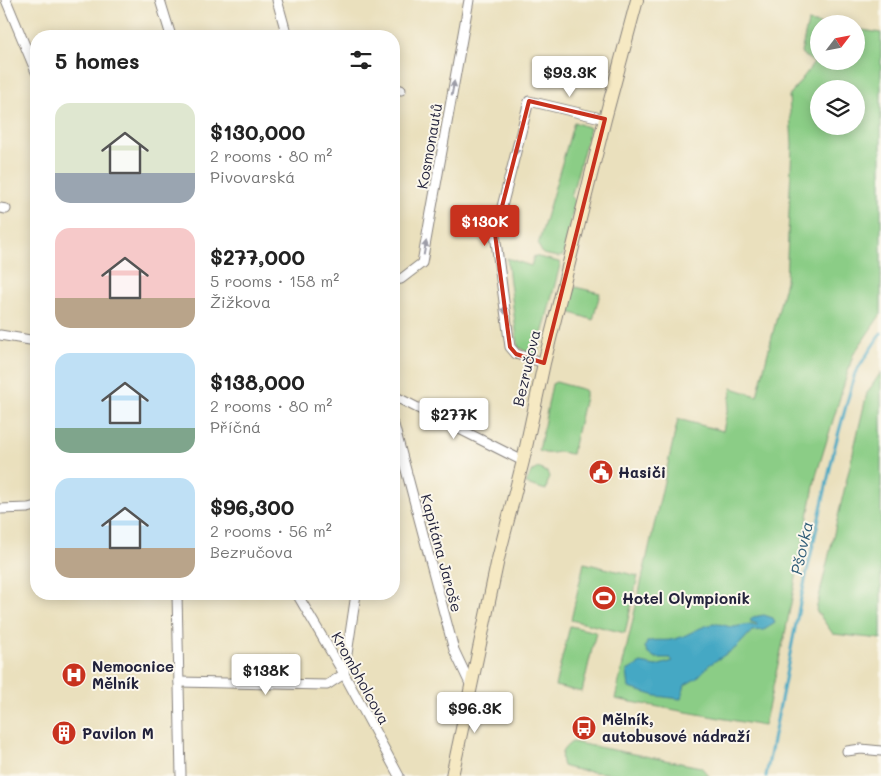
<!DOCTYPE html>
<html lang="en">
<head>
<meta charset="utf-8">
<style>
	:root { --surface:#fff; --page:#f2f2f2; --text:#222; --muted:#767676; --accent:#c8321e }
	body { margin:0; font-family:Mali,sans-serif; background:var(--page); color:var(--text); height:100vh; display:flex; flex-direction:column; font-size:19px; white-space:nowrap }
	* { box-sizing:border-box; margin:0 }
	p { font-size:16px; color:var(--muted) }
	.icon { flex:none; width:28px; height:28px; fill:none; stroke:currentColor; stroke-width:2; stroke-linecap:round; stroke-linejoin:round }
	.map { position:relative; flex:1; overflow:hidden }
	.drawer { position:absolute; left:30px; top:30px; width:370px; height:570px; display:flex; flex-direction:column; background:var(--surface); border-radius:20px; box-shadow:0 2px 12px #0003 }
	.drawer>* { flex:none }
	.needle { width:32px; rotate:58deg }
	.fabs { position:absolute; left:810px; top:15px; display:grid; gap:10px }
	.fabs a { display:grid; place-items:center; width:55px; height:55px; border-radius:50%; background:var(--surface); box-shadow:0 2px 12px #0003; font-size:25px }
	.price { position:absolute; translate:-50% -42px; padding:0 11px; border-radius:5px; background:#fff; color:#222; font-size:16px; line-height:32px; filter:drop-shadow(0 1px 2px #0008) }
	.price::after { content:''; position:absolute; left:50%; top:30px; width:15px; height:11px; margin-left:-8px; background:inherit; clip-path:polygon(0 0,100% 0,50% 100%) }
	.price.selected { background:var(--accent); color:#fff }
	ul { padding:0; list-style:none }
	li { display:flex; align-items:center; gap:15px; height:125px; padding:0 25px }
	li span { display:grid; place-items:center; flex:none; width:140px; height:100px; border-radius:15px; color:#555 }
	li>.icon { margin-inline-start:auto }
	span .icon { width:60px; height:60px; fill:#fffc; stroke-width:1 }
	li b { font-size:21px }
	h2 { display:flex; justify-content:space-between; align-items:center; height:60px; padding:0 25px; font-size:21px }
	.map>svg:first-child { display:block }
</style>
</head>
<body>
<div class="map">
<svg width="881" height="776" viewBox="0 0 881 776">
	<rect width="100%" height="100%" fill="#fbf7ec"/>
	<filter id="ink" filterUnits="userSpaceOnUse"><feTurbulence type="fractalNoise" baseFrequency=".02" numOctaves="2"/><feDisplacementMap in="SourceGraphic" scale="10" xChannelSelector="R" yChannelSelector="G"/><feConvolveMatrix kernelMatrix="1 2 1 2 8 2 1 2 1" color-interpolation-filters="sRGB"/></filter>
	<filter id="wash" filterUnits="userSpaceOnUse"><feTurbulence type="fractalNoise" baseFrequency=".0096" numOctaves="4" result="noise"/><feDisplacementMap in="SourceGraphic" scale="20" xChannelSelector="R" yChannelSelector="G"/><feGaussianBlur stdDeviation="1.12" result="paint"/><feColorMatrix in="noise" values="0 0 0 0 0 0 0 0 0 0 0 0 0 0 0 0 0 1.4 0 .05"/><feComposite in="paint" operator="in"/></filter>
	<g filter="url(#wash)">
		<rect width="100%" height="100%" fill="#eae0bd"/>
		<!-- green -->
		<g fill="#8bcd86" stroke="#567860" fill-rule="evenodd">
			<path d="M808,22L820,24L819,61H856V29L881,33V314L853,355L816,476L786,629L764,726L615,699L678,419L723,431L732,388L757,396L786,281L792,144L789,96L814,63L801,53ZM819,89H856V126H819Z"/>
			<path d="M574,122L590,128L571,197L575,201L563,256L558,257L543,254L538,245Z"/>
			<path d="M534,256L559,262L560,265L537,354L525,351L518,347L507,258L531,266Z"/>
			<path d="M575,287L600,293L593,320L569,312Z"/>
			<path d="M881,372V639L833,634L816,610L867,393Z"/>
			<path d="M556,382L585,390V397L572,454C568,454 563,452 559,452C551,453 548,455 539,451L552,384Z"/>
			<path d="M538,468L547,472L549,476L546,490L526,484L531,472Z"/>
			<path d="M584,563L638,576L625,633L571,620Z"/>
			<path d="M570,626L596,632L582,692L555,686Z"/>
			<path d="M572,742L701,767L709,776C676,776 588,776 563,766C559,754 562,749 572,742Z"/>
		</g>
		<!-- water -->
		<path fill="#44a8c4" stroke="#336580" d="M764,615L773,618L775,623L764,630L752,631L737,647L709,665L697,678L685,685L681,699L656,696L629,688L627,671L641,663L656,666L673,661L670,658H656L648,654L645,647L647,642C655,639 663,641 670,640C686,638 698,626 714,624C721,623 727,627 733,627C743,626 745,623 756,626L757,624L750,621L753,617Z"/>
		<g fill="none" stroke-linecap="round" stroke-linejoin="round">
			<!-- stream -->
			<path stroke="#44a8c4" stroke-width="3" d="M766,776L800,603L835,446L855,373L881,333"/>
		</g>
	</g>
	<g filter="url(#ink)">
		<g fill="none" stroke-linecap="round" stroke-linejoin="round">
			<defs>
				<g id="street">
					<path d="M6,0L36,72"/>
					<path d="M160,0L171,36"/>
					<path d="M277,0L287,36"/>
					<path d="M394,88L401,90"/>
					<path d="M0,208L6,209"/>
					<path d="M394,280L401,279L422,263L469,0"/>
					<path d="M0,335L36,341"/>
					<path d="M544,363L516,354L510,347L495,234L529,101L605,119"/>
					<path d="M394,396L523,461"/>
					<path d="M394,425L454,650L471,686"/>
					<path d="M0,509L28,508L36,506"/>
					<path d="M177,594L181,776"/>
					<path d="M297,594L344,674L399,776"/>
					<path d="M179,682L327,685L344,674L356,594"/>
					<path d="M847,751L861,749L881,751"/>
				</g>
				<path id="secondary" d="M452,776L498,559L523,461L544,363L605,119L637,0"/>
			</defs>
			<!-- street casing -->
			<use href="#street" stroke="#86817c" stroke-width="11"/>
			<!-- secondary casing -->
			<use href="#secondary" stroke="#86817c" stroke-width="14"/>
			<!-- street -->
			<use href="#street" stroke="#fff" stroke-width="9"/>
			<!-- secondary -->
			<use href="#secondary" stroke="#f6e9c3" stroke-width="12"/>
		</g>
		<!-- one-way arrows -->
		<defs><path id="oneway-solid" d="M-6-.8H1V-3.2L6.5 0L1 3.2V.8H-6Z" transform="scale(1.25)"/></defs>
		<g fill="#9c9ca7">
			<use href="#oneway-solid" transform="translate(453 88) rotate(-80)"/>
			<use href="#oneway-solid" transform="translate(517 148) rotate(104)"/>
			<use href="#oneway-solid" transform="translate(425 248) rotate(-80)"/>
			<use href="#oneway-solid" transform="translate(504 307) rotate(83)"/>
		</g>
	</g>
	<!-- marked area -->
	<path fill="none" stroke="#c8321e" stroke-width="4" stroke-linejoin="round" d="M529,101L605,119L544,363L516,354L510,347L495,234Z"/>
	<!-- icons -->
	<defs>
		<symbol id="civic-disc" viewBox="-11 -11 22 22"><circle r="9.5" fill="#c8321e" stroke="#fbf7ec"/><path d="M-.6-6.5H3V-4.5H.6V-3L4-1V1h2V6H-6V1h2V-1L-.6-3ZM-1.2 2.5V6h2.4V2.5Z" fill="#fff"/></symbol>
		<symbol id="stadium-disc" viewBox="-11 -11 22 22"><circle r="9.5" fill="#c8321e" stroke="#fbf7ec"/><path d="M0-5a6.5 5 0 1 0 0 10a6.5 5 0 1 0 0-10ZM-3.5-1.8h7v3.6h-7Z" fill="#fff"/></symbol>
		<symbol id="hospital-disc" viewBox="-11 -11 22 22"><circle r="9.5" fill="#c8321e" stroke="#fbf7ec"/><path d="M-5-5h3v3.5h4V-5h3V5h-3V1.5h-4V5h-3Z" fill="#fff"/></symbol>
		<symbol id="bus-disc" viewBox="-11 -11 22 22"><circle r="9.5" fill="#c8321e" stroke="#fbf7ec"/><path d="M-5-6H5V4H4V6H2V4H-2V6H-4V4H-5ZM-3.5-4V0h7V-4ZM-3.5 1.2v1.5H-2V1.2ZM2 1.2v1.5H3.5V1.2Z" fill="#fff"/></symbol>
		<symbol id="building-disc" viewBox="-11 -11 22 22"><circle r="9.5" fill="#c8321e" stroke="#fbf7ec"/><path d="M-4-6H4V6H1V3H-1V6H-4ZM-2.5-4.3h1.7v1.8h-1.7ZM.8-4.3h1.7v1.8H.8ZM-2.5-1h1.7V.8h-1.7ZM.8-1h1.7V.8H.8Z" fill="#fff"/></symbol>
	</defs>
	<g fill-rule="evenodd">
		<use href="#civic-disc" x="587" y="458" width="28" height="28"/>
		<use href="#stadium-disc" x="590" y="584" width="28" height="28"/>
		<use href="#hospital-disc" x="60" y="661" width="28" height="28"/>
		<use href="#bus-disc" x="570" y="714" width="28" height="28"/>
		<use href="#building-disc" x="50" y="719" width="28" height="28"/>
	</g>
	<g text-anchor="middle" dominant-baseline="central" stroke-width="4" stroke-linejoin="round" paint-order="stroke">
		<!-- street labels -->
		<g font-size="15" fill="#22223b" stroke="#fbf7ec">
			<text transform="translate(429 146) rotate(-80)">Kosmonautů</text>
			<text transform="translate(526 368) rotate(-77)">Bezručova</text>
			<text transform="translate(442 553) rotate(75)">Kapitána Jaroše</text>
			<text transform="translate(361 678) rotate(61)">Krombholcova</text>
		</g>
		<!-- poi labels -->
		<g font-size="15" font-weight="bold" fill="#22223b" stroke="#fbf7ec" text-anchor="start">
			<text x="618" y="472">Hasiči</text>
			<text x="622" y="598">Hotel Olympionik</text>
			<text x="92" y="666">Nemocnice<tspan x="92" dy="17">Mělník</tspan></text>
			<text x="602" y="719">Mělník,<tspan x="602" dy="17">autobusové nádraží</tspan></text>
			<text x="82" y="733">Pavilon M</text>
		</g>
		<!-- water labels -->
		<g font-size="16" font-style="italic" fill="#315e79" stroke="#fbf7ec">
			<text transform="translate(801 548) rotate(-78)">Pšovka</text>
		</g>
	</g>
</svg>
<div class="fabs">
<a><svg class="needle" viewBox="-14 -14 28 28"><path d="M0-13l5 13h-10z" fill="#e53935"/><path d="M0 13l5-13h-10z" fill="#767676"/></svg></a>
<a><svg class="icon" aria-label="layers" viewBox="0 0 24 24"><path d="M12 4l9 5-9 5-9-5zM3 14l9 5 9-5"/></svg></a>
</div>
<b class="price" style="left:570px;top:98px">$93.3K</b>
<b class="price selected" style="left:485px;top:247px">$130K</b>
<b class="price" style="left:454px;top:440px">$277K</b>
<b class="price" style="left:266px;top:696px">$138K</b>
<b class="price" style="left:475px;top:734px">$96.3K</b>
<section class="drawer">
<h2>5 homes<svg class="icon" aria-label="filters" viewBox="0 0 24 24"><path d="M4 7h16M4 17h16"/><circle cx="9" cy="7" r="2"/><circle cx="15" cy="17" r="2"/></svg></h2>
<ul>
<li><span style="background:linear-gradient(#dfe7d0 70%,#9aa5b1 0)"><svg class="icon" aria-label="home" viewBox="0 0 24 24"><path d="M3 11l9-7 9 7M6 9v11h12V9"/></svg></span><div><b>$130,000</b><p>2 rooms · 80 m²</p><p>Pivovarská</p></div></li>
<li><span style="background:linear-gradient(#f6c9c9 70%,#b9a48a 0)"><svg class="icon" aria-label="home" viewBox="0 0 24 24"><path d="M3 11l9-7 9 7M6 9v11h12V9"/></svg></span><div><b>$277,000</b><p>5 rooms · 158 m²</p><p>Žižkova</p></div></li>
<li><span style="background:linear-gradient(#bfe0f5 75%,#7fa58c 0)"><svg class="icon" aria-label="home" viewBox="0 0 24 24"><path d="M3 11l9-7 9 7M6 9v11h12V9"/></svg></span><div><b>$138,000</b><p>2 rooms · 80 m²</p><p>Příčná</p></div></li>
<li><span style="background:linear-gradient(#bfe0f5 70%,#b9a48a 0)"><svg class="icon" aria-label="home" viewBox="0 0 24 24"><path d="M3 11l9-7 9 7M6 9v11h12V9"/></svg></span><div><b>$96,300</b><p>2 rooms · 56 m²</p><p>Bezručova</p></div></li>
</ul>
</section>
</div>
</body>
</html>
